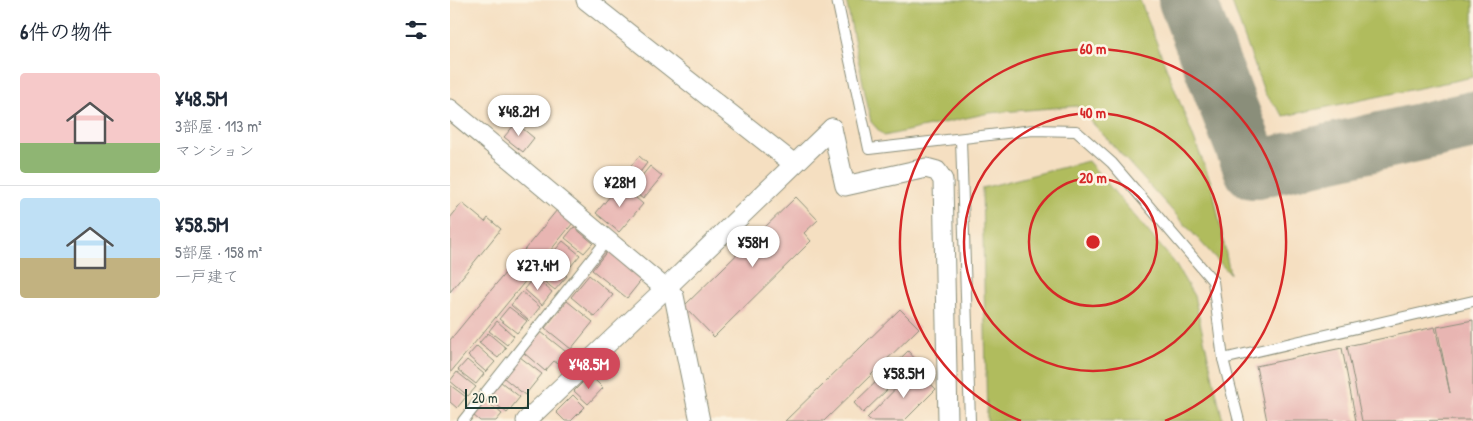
<!DOCTYPE html>
<html lang="ja">
<head>
<meta charset="utf-8">
<style>
	:root { --surface:#fff; --page:#f2f2f3; --text:#1f2937; --muted:#747a83; --line:#e0e1e3; --accent:#d1495b }
	body { margin:0; font-family:"Patrick Hand","Klee One",sans-serif; background:var(--page); color:var(--text); height:100vh; display:flex; flex-direction:column; font-size:19px; white-space:nowrap }
	* { box-sizing:border-box; margin:0 }
	p { font-size:16px; color:var(--muted) }
	.icon { flex:none; width:28px; height:28px; fill:none; stroke:currentColor; stroke-width:2; stroke-linecap:round; stroke-linejoin:round }
	.map { position:relative; flex:1; overflow:hidden }
	.sheet { display:flex; flex-direction:column; background:var(--surface); width:450px }
	.sheet>* { flex:none }
	.scale { position:absolute; left:15px; bottom:12px; width:64px; box-sizing:border-box; padding-left:5px; border:2px solid #1f3d34; border-top:0; font-size:14px; line-height:18px; white-space:nowrap; color:#1f3d34; -webkit-text-stroke:4px #fcf5e5; paint-order:stroke }
	.price { position:absolute; translate:-50% -42px; padding:0 11px; border-radius:18px; background:#fff; color:#222; font-size:16px; line-height:32px; filter:drop-shadow(0 1px 2px #0008) }
	.price::after { content:''; position:absolute; left:50%; top:30px; width:15px; height:11px; margin-left:-8px; background:inherit; clip-path:polygon(0 0,100% 0,50% 100%) }
	.price.active { background:var(--accent); color:#fff }
	ul { padding:0; list-style:none }
	li { display:flex; align-items:center; gap:15px; height:125px; padding:0 20px }
	li+li { border-top:1px solid var(--line) }
	li span { display:grid; place-items:center; flex:none; width:140px; height:100px; border-radius:5px; color:#555 }
	li>.icon { margin-inline-start:auto }
	span .icon { width:60px; height:60px; fill:#fffc; stroke-width:1 }
	li b { font-size:21px }
	h2 { display:flex; justify-content:space-between; align-items:center; height:60px; padding:0 20px; font-size:21px }
	main { display:flex; flex:1; min-height:0 }
	.map>svg:first-child { display:block }
</style>
</head>
<body>
<main>
<section class="sheet">
<h2>6件の物件<svg class="icon" aria-label="filters" viewBox="0 0 24 24"><path d="M4 7h16M4 17h16"/><circle cx="9" cy="7" r="2"/><circle cx="15" cy="17" r="2"/></svg></h2>
<ul>
<li><span style="background:linear-gradient(#f6c9c9 70%,#8fb573 0)"><svg class="icon" aria-label="home" viewBox="0 0 24 24"><path d="M3 11l9-7 9 7M6 9v11h12V9"/></svg></span><div><b>¥48.5M</b><p>3部屋 · 113 m²</p><p>マンション</p></div></li>
<li><span style="background:linear-gradient(#bfe0f5 60%,#c2b280 0)"><svg class="icon" aria-label="home" viewBox="0 0 24 24"><path d="M3 11l9-7 9 7M6 9v11h12V9"/></svg></span><div><b>¥58.5M</b><p>5部屋 · 158 m²</p><p>一戸建て</p></div></li>
</ul>
</section>
<div class="map">
<svg width="1023" height="421" viewBox="0 0 1023 421">
	<rect width="100%" height="100%" fill="#fcf5e5"/>
	<filter id="ink" filterUnits="userSpaceOnUse"><feTurbulence type="fractalNoise" baseFrequency=".02" numOctaves="2"/><feDisplacementMap in="SourceGraphic" scale="10" xChannelSelector="R" yChannelSelector="G"/><feConvolveMatrix kernelMatrix="1 2 1 2 8 2 1 2 1" color-interpolation-filters="sRGB"/></filter>
	<filter id="wash" filterUnits="userSpaceOnUse"><feTurbulence type="fractalNoise" baseFrequency=".0096" numOctaves="4" result="noise"/><feDisplacementMap in="SourceGraphic" scale="20" xChannelSelector="R" yChannelSelector="G"/><feGaussianBlur stdDeviation="1.12" result="paint"/><feColorMatrix in="noise" values="0 0 0 0 0 0 0 0 0 0 0 0 0 0 0 0 0 1.4 0 .05"/><feComposite in="paint" operator="in"/></filter>
	<g filter="url(#wash)">
		<rect width="100%" height="100%" fill="#f5dfc1"/>
		<!-- green -->
		<g fill="#b0bc5d" stroke="#687c48">
			<path d="M396,0H690L762,185L780,274L627,106L539,113L434,136L421,122Z"/>
			<path d="M781,0H1023V77L834,116L815,94Z"/>
			<path d="M638,161L724,262L744,296L773,421H537L532,188Z"/>
		</g>
		<g fill="none" stroke-linecap="round" stroke-linejoin="round">
			<!-- taxiway -->
			<path stroke="#8a8e7a" stroke-width="58" d="M737,0L803,170L1023,120"/>
		</g>
		<g id="blocks">
			<!-- building -->
			<g fill="#e8b5b2">
				<path d="M66,123L84,138L73,152L54,137Z"/>
				<path d="M189,156L197,163L181,184L172,177Z"/>
				<path d="M200,166L212,176L193,199L181,189Z"/>
				<path d="M170,184L193,204L169,232L146,213Z"/>
				<path d="M346,197L368,220L354,233L361,241L264,337L234,306Z"/>
				<path d="M12,203L35,222L38,218L51,229L0,292V218Z"/>
				<path d="M107,210L123,223L0,373V340Z"/>
				<path d="M124,227L143,243L134,253L115,238Z"/>
				<path d="M113,241L130,255L116,272L99,257Z"/>
				<path d="M158,250L193,278L177,298L142,270Z"/>
				<path d="M97,261L117,276L105,290L86,275Z"/>
				<path d="M139,275L163,295L145,317L121,297Z"/>
				<path d="M84,277L102,292L92,305L74,289Z"/>
				<path d="M72,292L90,307L79,321L61,305Z"/>
				<path d="M117,301L143,322L121,349L95,328Z"/>
				<path d="M59,307L77,321L67,333L49,319Z"/>
				<path d="M450,309L469,328L374,421H335Z"/>
				<path d="M1023,320V420L912,421L897,346L985,327L1000,393L987,327Z"/>
				<path d="M47,321L64,336L57,345L39,331Z"/>
				<path d="M91,332L120,355L111,366L104,361L95,371L74,353Z"/>
				<path d="M38,333L56,348L48,358L29,343Z"/>
				<path d="M27,346L45,362L36,372L18,356Z"/>
				<path d="M892,348L906,421H817L806,366Z"/>
				<path d="M458,351L467,361L413,413L404,403Z"/>
				<path d="M70,357L92,374L75,395L54,378Z"/>
				<path d="M17,360L34,374L26,384L8,370Z"/>
				<path d="M465,369L486,389L454,421H420L417,418Z"/>
				<path d="M7,372L26,387L18,396L0,381Z"/>
				<path d="M140,375L153,388L138,404L124,391Z"/>
				<path d="M51,382L70,397L57,413L38,398Z"/>
				<path d="M0,385L16,397L7,408L0,402Z"/>
				<path d="M123,395L135,407L121,421H115L106,412Z"/>
				<path d="M35,400L52,414L46,421H30L23,415Z"/>
			</g>
		</g>
	</g>
	<g filter="url(#ink)">
		<use href="#blocks" fill-opacity="0" stroke="#8a8e7a" stroke-width="1"/>
		<g fill="none" stroke-linecap="round" stroke-linejoin="round">
			<defs>
				<g id="lane">
					<path d="M387,0L419,149L583,130L626,131L662,163L763,281L773,359L789,421"/>
					<path d="M511,139L520,421"/>
					<path d="M773,359L1023,301"/>
					<path d="M13,421L157,240"/>
				</g>
				<g id="street">
					<path d="M136,0L344,164"/>
					<path d="M0,109L224,296L250,421"/>
					<path d="M382,128L395,186L476,168L487,171L493,180L498,421"/>
					<path d="M76,421L215,289L382,128"/>
				</g>
			</defs>
			<!-- lane casing -->
			<use href="#lane" stroke="#8a8e7a" stroke-width="12"/>
			<!-- street casing -->
			<use href="#street" stroke="#8a8e7a" stroke-width="21"/>
			<!-- lane -->
			<use href="#lane" stroke="#fff" stroke-width="10"/>
			<!-- street -->
			<use href="#street" stroke="#fff" stroke-width="19"/>
		</g>
	</g>
	<!-- distance rings -->
	<g fill="none" stroke="#d62828" stroke-width="2.5">
		<circle cx="643" cy="242" r="64"/>
		<circle cx="643" cy="242" r="129"/>
		<path d="M571 421A193 193 0 1 1 715 421"/>
	</g>
	<circle cx="643" cy="242" r="8" fill="#d62828" stroke="#fcf5e5" stroke-width="2.5"/>
	<g font-size="15" text-anchor="middle" font-weight="bold" fill="#d62828" stroke="#fcf5e5" stroke-width="5" stroke-linejoin="round" paint-order="stroke">
		<text x="643" y="54">60 m</text>
		<text x="643" y="118">40 m</text>
		<text x="643" y="183">20 m</text>
	</g>
</svg>
<div class="scale">20 m</div>
<b class="price" style="left:69px;top:137px">¥48.2M</b>
<b class="price" style="left:170px;top:208px">¥28M</b>
<b class="price" style="left:303px;top:268px">¥58M</b>
<b class="price" style="left:88px;top:291px">¥27.4M</b>
<b class="price active" style="left:139px;top:390px">¥48.5M</b>
<b class="price" style="left:454px;top:399px">¥58.5M</b>
</div>
</main>
</body>
</html>
